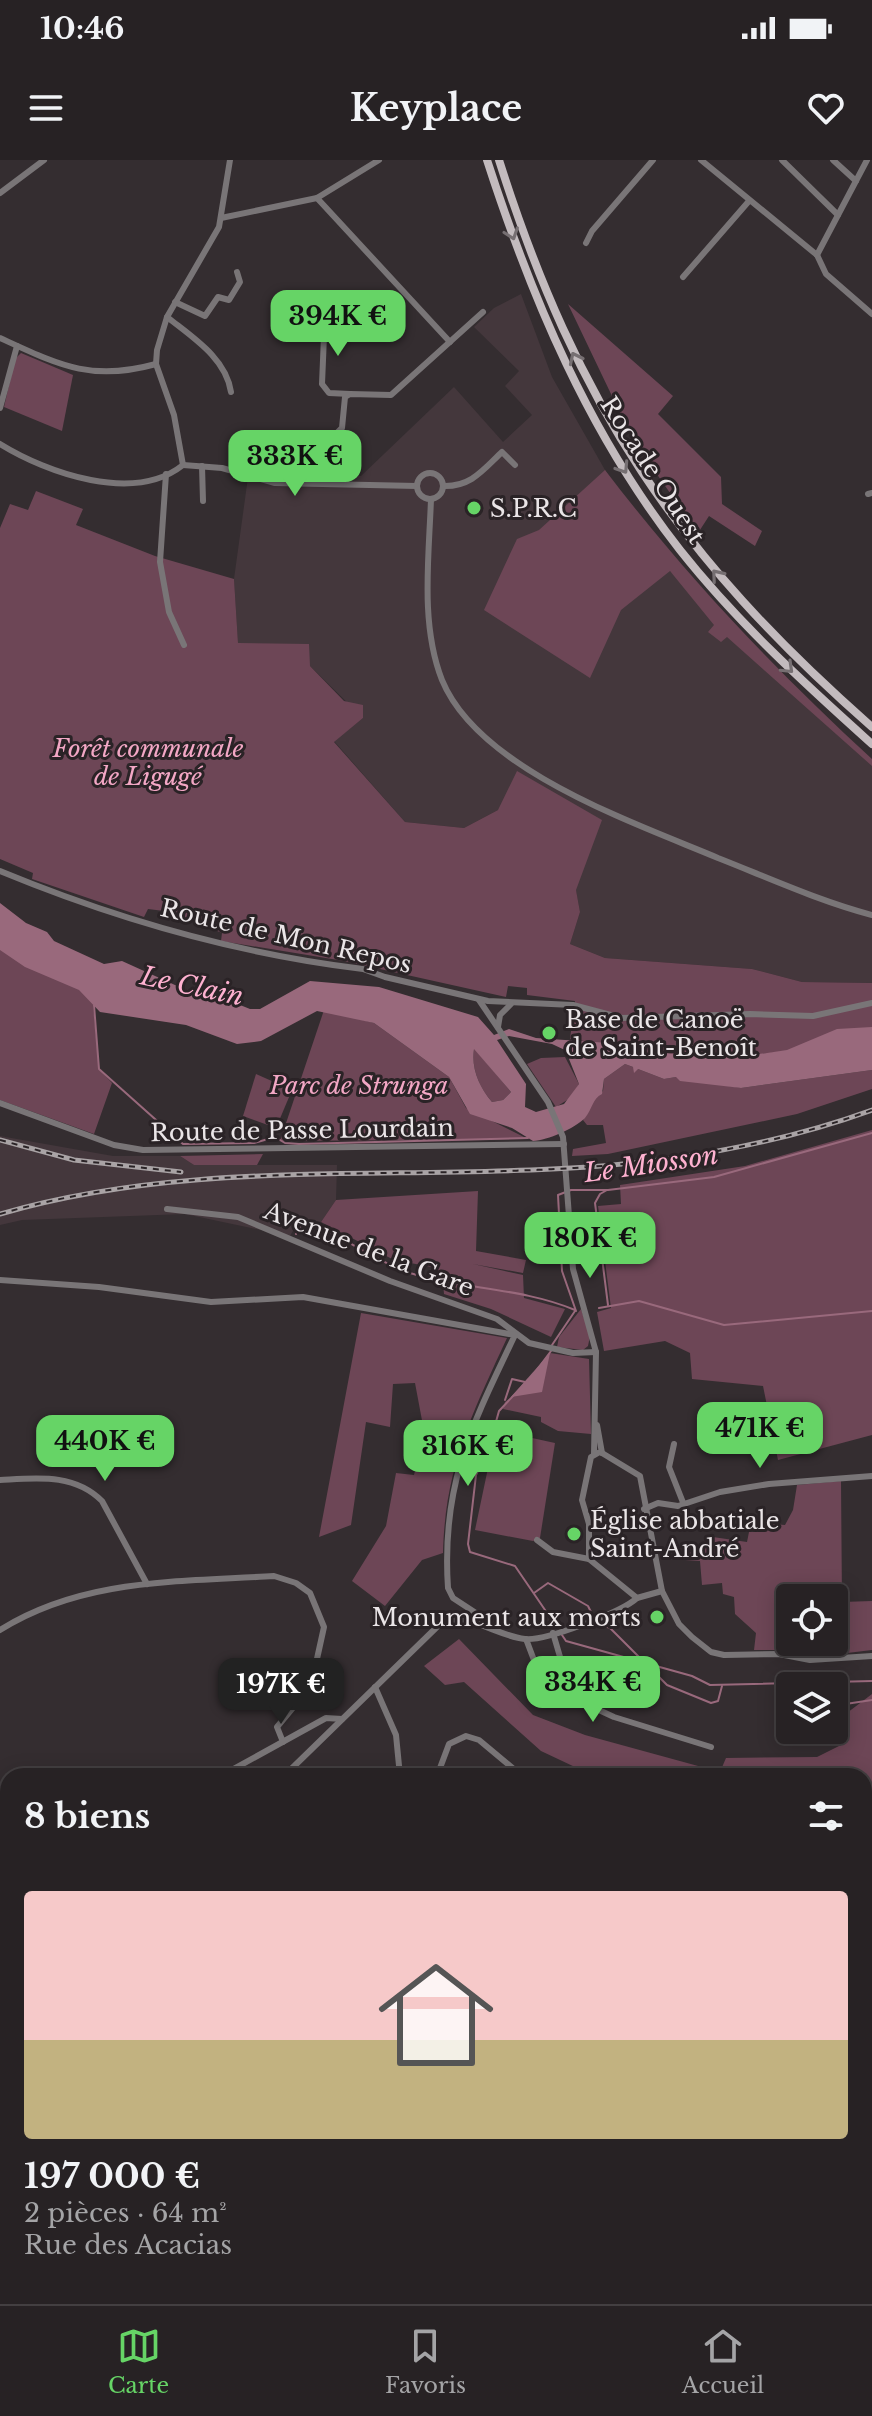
<!DOCTYPE html>
<html lang="fr">
<head>
<meta charset="utf-8">
<style>
	:root { --surface:#272224; --page:#332f31; --text:#f1f3f6; --muted:#a4a4a6; --line:#433f41; --accent:#66d466 }
	body { margin:0; font-family:"Libre Baskerville",serif; background:var(--page); color:var(--text); height:100vh; display:flex; flex-direction:column; font-size:30px; white-space:nowrap }
	* { box-sizing:border-box; margin:0 }
	p { font-size:26px; color:var(--muted) }
	.icon { flex:none; width:44px; height:44px; fill:none; stroke:currentColor; stroke-width:2; stroke-linecap:round; stroke-linejoin:round }
	.map { position:relative; flex:1; overflow:hidden }
	.details { position:absolute; left:0px; top:1608px; width:872px; height:536px; display:flex; flex-direction:column; background:var(--surface); border-radius:24px 24px 0 0; box-shadow:0 4px 20px #0003,0 0 0 2px var(--line) }
	.details>* { flex:none }
	.fabs { position:absolute; left:776px; top:1424px; display:grid; gap:16px }
	.fabs a { display:grid; place-items:center; width:72px; height:72px; border-radius:8px; background:var(--surface); box-shadow:0 4px 20px #0003,0 0 0 2px var(--line); font-size:40px }
	.price { position:absolute; translate:-50% -68px; padding:0 18px; border-radius:16px; background:var(--accent); color:#111; font-size:26px; line-height:52px; filter:drop-shadow(0 2px 4px #0008) }
	.price::after { content:''; position:absolute; left:50%; top:48px; width:24px; height:18px; margin-left:-12px; background:inherit; clip-path:polygon(0 0,100% 0,50% 100%) }
	.price.on { background:#222; color:#fff }
	ul { padding:0; list-style:none }
	li { display:grid; align-content:center; gap:16px; height:424px; padding:0 24px }
	li span { display:grid; place-items:center; height:248px; border-radius:8px; color:#555 }
	li>.icon { margin-inline-start:auto }
	span .icon { width:144px; height:144px; fill:#fffc; stroke-width:1 }
	li b { font-size:34px }
	h2 { display:flex; justify-content:space-between; align-items:center; height:96px; padding:0 24px; font-size:34px }
	.status { display:flex; justify-content:space-between; align-items:center; height:56px; padding:0 40px; background:var(--surface); direction:ltr }
	.status svg { height:22px; fill:currentColor }
	header { display:flex; justify-content:space-between; align-items:center; height:104px; padding:0 24px; background:var(--surface); font-size:36px; font-weight:700 }
	.dock { display:flex; justify-content:space-around; align-items:center; height:112px; border-top:2px solid var(--line); background:var(--surface); font-size:22px; color:var(--muted) }
	.dock a { display:grid; justify-items:center; gap:4px }
	.dock .on { color:var(--accent) }
	.map>svg:first-child { display:block }
</style>
</head>
<body>
<div class="status"><b>10:46</b><svg viewBox="0 0 49 12"><path d="M0 12V9h3v3zM5 12V6h3v6zM10 12V3h3v9zM15 12V0h3v12zM26 1h20v11H26zM47 4h2v5h-2z"/></svg></div>
<header><svg class="icon" aria-label="menu" viewBox="0 0 24 24"><path d="M4 6h16M4 12h16M4 18h16"/></svg>Keyplace<svg class="icon" aria-label="heart" viewBox="0 0 24 24"><path d="M12 20l-8-8c-3-5 5-10 8-4 3-6 11-1 8 4z"/></svg></header>
<div class="map">
<svg width="872" height="2144" viewBox="0 0 872 2144">
	<rect width="100%" height="100%" fill="#342d30"/>
	<!-- built -->
	<g fill="#44373c">
		<path d="M521,134L552,217L605,310L670,411L872,602V823L802,822L752,809L605,798L570,784L580,752L576,731L498,650L464,668L405,662L334,581L363,558L310,506L238,484L234,419L249,310L272,317L361,316L454,227L503,282L532,255L505,226L519,211L474,167L494,148Z"/>
		<path d="M0,976L113,996H180L194,1005H337L336,1040L321,1062L300,1059L290,1076L185,1054L22,1060L0,1065Z"/>
	</g>
	<!-- green -->
	<g fill="#6d4656" fill-rule="evenodd">
		<path d="M568,144L673,236L658,254L721,317L722,344L762,371L755,386L709,356L698,373L633,280Z"/>
		<path d="M21,193L73,215L62,271L4,247L15,199Z"/>
		<path d="M605,310C686,416 774,509 872,599V606L727,477L721,482L708,472L714,465L670,411L621,450L590,518L484,450L517,379L539,370Z"/>
		<path d="M36,331L83,349L76,365L155,396L234,419L238,483L309,484L310,506L344,541L363,545V558L334,582L405,662L464,668L498,650L517,611L602,660L576,730L580,752L570,784L605,798L752,809L802,822L872,823V881L746,896L672,894L570,879L575,841L527,835V828L508,826L506,837L344,801L221,781L222,773L172,752L148,749L144,757L32,719L33,713L0,699V368L10,344L28,350Z"/>
		<path d="M0,769L91,823L99,909L112,923L94,974L0,940Z"/>
		<path d="M324,850L374,863L449,917L466,948L528,979L280,981Z"/>
		<path d="M474,888L511,932L503,940L492,942C479,927 471,908 474,888Z"/>
		<path d="M565,897L579,924L572,937L556,947L527,904L541,898Z"/>
		<path d="M625,904L664,919L676,917L741,928L872,910V929L797,954L608,994L572,996L573,989L606,983L603,965H587L583,960L593,939L603,931L604,919Z"/>
		<path d="M256,914L292,930L276,968L243,956Z"/>
		<path d="M872,970V1275L778,1300L763,1226L692,1219L690,1193L665,1181L604,1191L597,1152L611,1148L598,1046L621,1044L620,1025L745,1006Z"/>
		<path d="M263,994L257,1005H194L180,996Z"/>
		<path d="M478,1031L476,1091L526,1100L523,1113L473,1104L523,1115L524,1138L565,1149L551,1177L491,1149L444,1134L442,1113L432,1107L394,1100L321,1062L336,1040Z"/>
		<path d="M581,1149L590,1176L588,1186L583,1190L557,1187L559,1177Z"/>
		<path d="M361,1153L507,1178C472,1254 445,1307 443,1393L422,1400L385,1446L352,1421L386,1366L396,1313L414,1315L424,1271L415,1223L393,1224L390,1267L366,1262L351,1365L319,1377Z"/>
		<path d="M550,1193L589,1199L591,1274L558,1271L541,1262V1257L503,1249L505,1242L518,1232Z"/>
		<path d="M496,1270L555,1283L540,1378L533,1381L475,1370Z"/>
		<path d="M841,1321L842,1442L872,1441V1490L814,1497L783,1490H754L756,1473L735,1454L734,1437L723,1434L722,1423L702,1425L700,1401L685,1400V1392L702,1393L706,1376L747,1382L749,1372H757L758,1363L785,1365L793,1350L797,1325ZM790,1438H834V1482H790Z"/>
		<path d="M459,1479L533,1555L585,1575L720,1612L726,1598L817,1597L841,1585L839,1559L872,1534V1692L864,1696V1616H594L541,1591L464,1522L445,1525L424,1506Z"/>
		<path d="M0,1836H8V2031L0,2044Z"/>
		<path d="M864,2027H872V2106L864,2108Z"/>
		<path d="M0,2084L8,2093V2136H288L301,2144H0Z"/>
		<path d="M454,2136H785L781,2144H451Z"/>
	</g>
	<!-- water -->
	<g fill="#99697c" fill-rule="evenodd">
		<path d="M0,743L26,763L47,772L54,781L104,804L122,801L186,830L198,828L250,849H260L310,821L379,827L478,857L494,875L509,869L536,878L609,883L672,894L746,896L787,890L837,869L872,867V910L741,928L680,921L676,917L664,919L638,909L634,913L633,907L625,904L604,919L602,934C592,939 593,948 585,958C574,969 548,980 533,981L512,968L470,954L449,917L374,863L317,851L261,881L237,884L186,865L100,852L79,830L25,807L0,790ZM509,876L552,884L567,891L571,887L572,895L569,899L579,924L564,944L536,952L525,947L526,924L497,880ZM474,889L511,932L503,940L492,942C479,927 471,908 474,889Z"/>
		<path d="M550,1193L542,1232L511,1237Z"/>
	</g>
	<g fill="none" stroke-linecap="round" stroke-linejoin="round">
		<!-- stream -->
		<g stroke="#99697c" stroke-width="2">
			<path d="M94,845L99,909L183,984L254,983L275,977L285,983L299,984L528,978"/>
			<path d="M607,1030L600,1034L595,1043L608,1145"/>
			<path d="M296,1074L303,1063C337,1071 374,1101 410,1113C462,1129 523,1128 575,1150"/>
			<path d="M599,1148L639,1141L724,1165L872,1151"/>
			<path d="M576,1151L562,1111L558,1035L571,1030H608L714,1017L872,973"/>
			<path d="M552,1185L575,1151"/>
			<path d="M533,1215L551,1191"/>
			<path d="M529,1219L499,1251L488,1290L476,1315L468,1384L470,1392L515,1406L556,1466"/>
			<path d="M505,1240L512,1219L525,1222"/>
			<path d="M534,1433L548,1423L588,1446L591,1452"/>
			<path d="M597,1463L610,1468L667,1525L711,1543L718,1541L722,1526"/>
			<path d="M562,1475L566,1481L692,1516L710,1525L872,1521"/>
			<path d="M835,1524L839,1545L872,1540"/>
			<path d="M864,2093L872,2092"/>
			<path d="M743,2144L754,2136"/>
		</g>
		<!-- minor -->
		<g stroke="#797577" stroke-width="6">
			<path d="M701,0L817,95"/>
			<path d="M782,0L838,55"/>
			<path d="M833,0L856,21"/>
			<path d="M0,33L44,0"/>
			<path d="M317,38L450,182"/>
			<path d="M221,58L317,38L379,0"/>
			<path d="M586,83L592,71L653,0"/>
			<path d="M817,95L867,0"/>
			<path d="M817,95L826,114L872,154"/>
			<path d="M683,117L749,41"/>
			<path d="M175,142L205,156L218,137L229,140L240,122L237,112"/>
			<path d="M167,157C192,177 226,198 231,232"/>
			<path d="M341,160L324,176L322,224L329,233L350,234"/>
			<path d="M0,178C59,205 91,222 156,204"/>
			<path d="M0,248L17,186"/>
			<path d="M0,284C47,313 134,344 183,305"/>
			<path d="M183,305L174,255L156,204L157,190L167,157L219,67L230,0"/>
			<path d="M183,305L222,308L275,323L417,326"/>
			<path d="M202,306L203,341"/>
			<circle cx="430" cy="326" r="13"/>
			<path d="M166,314L160,402L169,452L184,485"/>
			<path d="M293,323L300,309L342,268L345,237L350,234L391,235L483,152"/>
			<path d="M443,326C471,327 483,310 502,292L515,305"/>
			<path d="M868,334L872,333"/>
			<path d="M431,339C429,397 420,464 442,520C479,610 635,663 718,698C769,718 819,741 872,755"/>
			<path d="M0,711C116,759 238,794 363,809L385,817L488,841L573,845L622,858L750,854L813,856L872,843"/>
			<path d="M479,840L548,942L563,977L573,1109L596,1192L594,1294"/>
			<path d="M498,867L500,855L511,844"/>
			<path d="M0,943L114,985L143,990L564,984"/>
			<path d="M167,1049L238,1057L390,1121L497,1159L529,1183L573,1193L596,1192"/>
			<path d="M0,1120L99,1127L211,1142L303,1137L515,1175C472,1265 441,1324 448,1428L453,1438L482,1457L483,1466"/>
			<path d="M597,1265L602,1293"/>
			<path d="M674,1284L669,1307L684,1345"/>
			<path d="M598,1293L591,1297L582,1340L589,1364V1399L637,1438L662,1431"/>
			<path d="M602,1293L640,1316L662,1431L679,1464L692,1477L711,1492L724,1495L779,1494L810,1500L872,1496"/>
			<path d="M0,1320C37,1318 74,1313 102,1341L147,1424"/>
			<path d="M644,1349L658,1343L678,1346L720,1332L769,1324L872,1316"/>
			<path d="M589,1364L613,1370"/>
			<path d="M537,1380L553,1392L589,1399"/>
			<path d="M0,1470C83,1418 179,1422 274,1416L296,1423L310,1433L324,1467L311,1526L277,1567L283,1582"/>
			<path d="M553,1473L563,1507L615,1532"/>
			<path d="M526,1479L540,1516L588,1545L614,1557L711,1587"/>
			<path d="M375,1527L396,1575L400,1616"/>
			<path d="M221,1616L326,1558L342,1559"/>
			<path d="M284,1616L440,1464C468,1451 496,1476 525,1479C546,1481 622,1452 637,1438"/>
			<path d="M437,1616L449,1584L466,1576L479,1580L522,1616"/>
			<path d="M0,1670L8,1669"/>
			<path d="M0,1704L8,1712"/>
			<path d="M864,1794L872,1785"/>
			<path d="M0,1899L8,1891"/>
			<path d="M864,1991H872"/>
		</g>
		<!-- major -->
		<g stroke="#c3bbbe" stroke-width="8">
			<path d="M487,0C532,139 589,274 680,390C737,462 804,523 872,584"/>
			<path d="M499,0C577,246 678,397 872,567"/>
			<path d="M864,2056H872"/>
			<path d="M630,2144L643,2136"/>
		</g>
		<defs>
			<g id="rail">
				<path d="M0,980L74,1000L181,1012"/>
				<path d="M0,1054C192,998 391,1021 588,1007C685,1000 781,983 872,950"/>
			</g>
		</defs>
		<!-- rail casing -->
		<use href="#rail" stroke="#a9a3a5" stroke-width="5"/>
		<!-- rail -->
		<use href="#rail" stroke="#2a2326" stroke-width="2" stroke-dasharray="6" stroke-linecap="butt"/>
	</g>
	<!-- one-way arrows -->
	<defs><path id="oneway-chevron" d="M-2-3.5L2.5 0L-2 3.5" fill="none" stroke-width="1.6" stroke-linecap="round" stroke-linejoin="round" transform="scale(2)"/></defs>
	<g stroke="#766f72">
		<use href="#oneway-chevron" transform="translate(512 74) rotate(71)"/>
		<use href="#oneway-chevron" transform="translate(575 198) rotate(-116)"/>
		<use href="#oneway-chevron" transform="translate(623 308) rotate(57)"/>
		<use href="#oneway-chevron" transform="translate(717 415) rotate(-130)"/>
		<use href="#oneway-chevron" transform="translate(788 508) rotate(44)"/>
	</g>
	<!-- markers -->
	<g fill="#66d466" stroke="#2a2326" stroke-width="3">
		<circle cx="474" cy="348" r="8"/>
		<circle cx="549" cy="873" r="8"/>
		<circle cx="574" cy="1374" r="8"/>
		<circle cx="657" cy="1457" r="8"/>
	</g>
	<g text-anchor="middle" dominant-baseline="central" stroke-width="6" stroke-linejoin="round" paint-order="stroke">
		<!-- street labels -->
		<g font-size="24" fill="#eae5e7" stroke="#2a2326">
			<text transform="translate(653 310) rotate(57)">Rocade Ouest</text>
			<text transform="translate(286 776) rotate(13)">Route de Mon Repos</text>
			<text transform="translate(302 970) rotate(-1)">Route de Passe Lourdain</text>
			<text transform="translate(369 1089) rotate(21)">Avenue de la Gare</text>
		</g>
		<!-- poi labels -->
		<g font-size="24" fill="#eae5e7" stroke="#2a2326" text-anchor="start">
			<text x="490" y="348">S.P.R.C</text>
			<text x="565" y="859">Base de Canoë<tspan x="565" dy="28">de Saint-Benoît</tspan></text>
			<text x="590" y="1360">Église abbatiale<tspan x="590" dy="28">Saint-André</tspan></text>
			<text x="641" y="1457" text-anchor="end">Monument aux morts</text>
		</g>
		<!-- park labels -->
		<g font-size="24" font-style="italic" fill="#f3a7c5" stroke="#2a2326">
			<text x="148" y="588">Forêt communale<tspan x="148" dy="28">de Ligugé</tspan></text>
			<text x="359" y="925">Parc de Strunga</text>
		</g>
		<!-- water labels -->
		<g font-size="26" font-style="italic" fill="#feb1d0" stroke="#2a2326">
			<text transform="translate(192 826) rotate(12)">Le Clain</text>
			<text transform="translate(651 1004) rotate(-8)">Le Miosson</text>
		</g>
	</g>
</svg>
<div class="fabs">
<a><svg class="icon" aria-label="locate" viewBox="0 0 24 24"><circle cx="12" cy="12" r="6"/><path d="M12 2v4M12 18v4M2 12h4M18 12h4"/></svg></a>
<a><svg class="icon" aria-label="layers" viewBox="0 0 24 24"><path d="M12 4l9 5-9 5-9-5zM3 14l9 5 9-5"/></svg></a>
</div>
<b class="price" style="left:338px;top:198px">394K €</b>
<b class="price" style="left:295px;top:338px">333K €</b>
<b class="price" style="left:590px;top:1120px">180K €</b>
<b class="price" style="left:760px;top:1310px">471K €</b>
<b class="price" style="left:105px;top:1323px">440K €</b>
<b class="price" style="left:468px;top:1328px">316K €</b>
<b class="price" style="left:593px;top:1564px">334K €</b>
<b class="price on" style="left:281px;top:1566px">197K €</b>
<section class="details">
<h2>8 biens<svg class="icon" aria-label="filters" viewBox="0 0 24 24"><path d="M4 7h16M4 17h16"/><circle cx="9" cy="7" r="2"/><circle cx="15" cy="17" r="2"/></svg></h2>
<ul>
<li><span style="background:linear-gradient(#f6c9c9 60%,#c2b280 0)"><svg class="icon" aria-label="home" viewBox="0 0 24 24"><path d="M3 11l9-7 9 7M6 9v11h12V9"/></svg></span><div><b>197 000 €</b><p>2 pièces · 64 m²</p><p>Rue des Acacias</p></div></li>
</ul>
</section>
</div>
<nav class="dock">
<a class="on"><svg class="icon" aria-label="map" viewBox="0 0 24 24"><path d="M3 6l6-2 6 2 6-2v14l-6 2-6-2-6 2zM9 4v14M15 6v14"/></svg>Carte</a>
<a><svg class="icon" aria-label="saved" viewBox="0 0 24 24"><path d="M7 4h10v16l-5-4-5 4z"/></svg>Favoris</a>
<a><svg class="icon" aria-label="home" viewBox="0 0 24 24"><path d="M3 11l9-7 9 7M6 9v11h12V9"/></svg>Accueil</a>
</nav>
</body>
</html>
